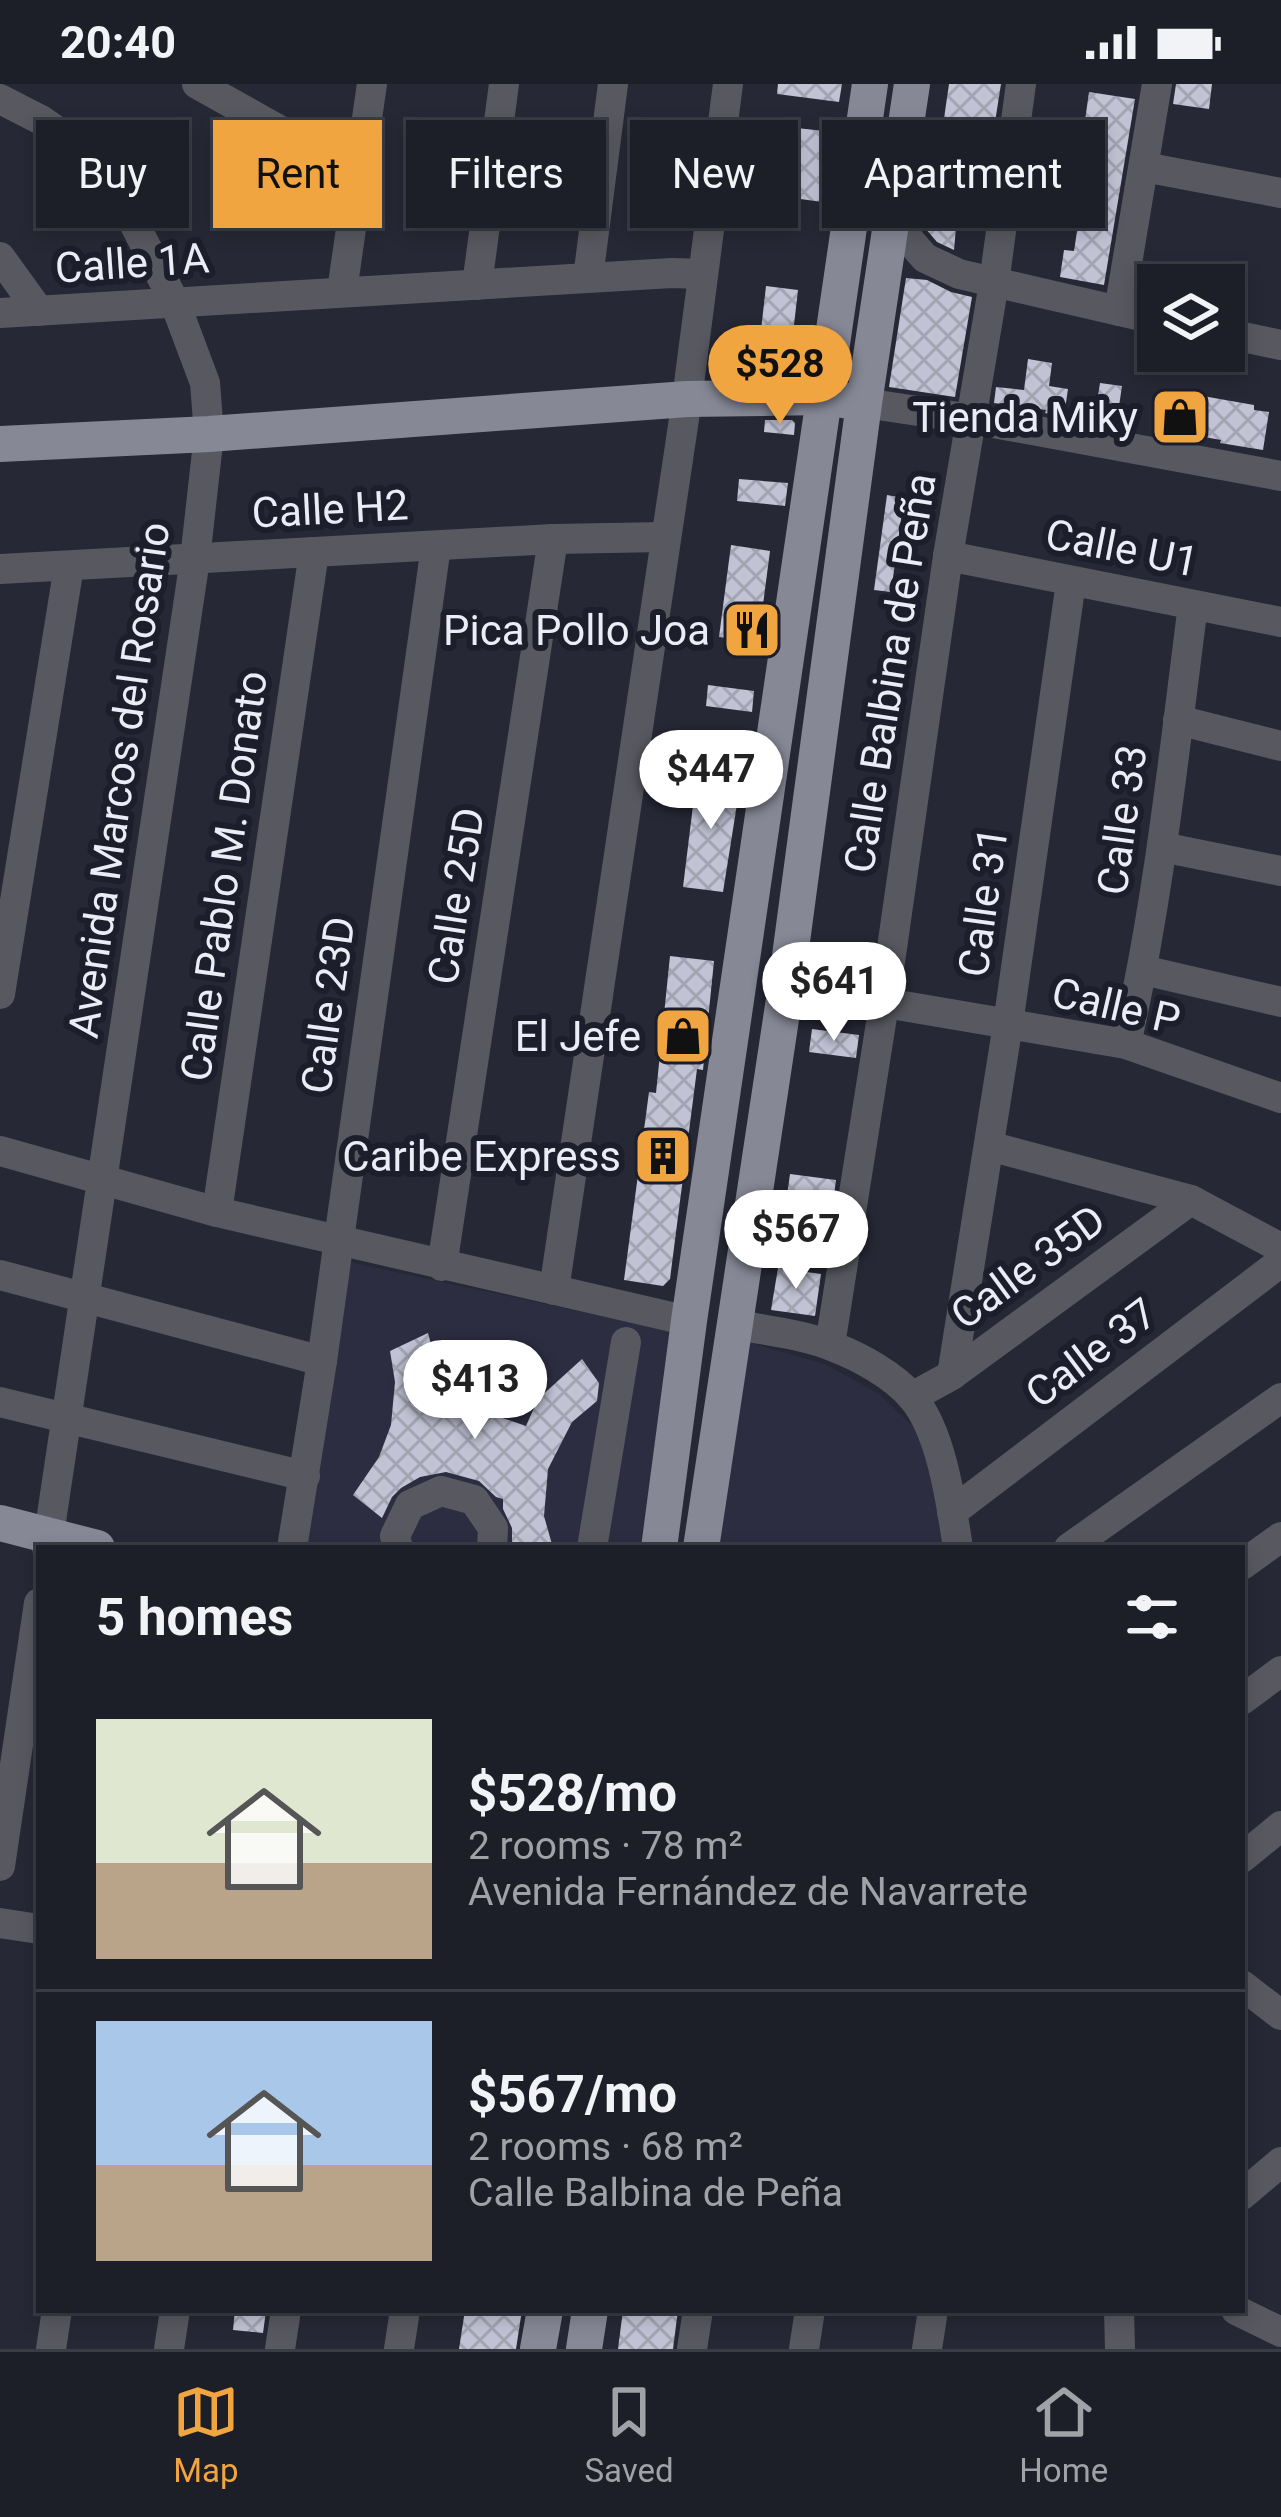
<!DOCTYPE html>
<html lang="en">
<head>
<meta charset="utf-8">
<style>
	:root { --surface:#1c1e28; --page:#252730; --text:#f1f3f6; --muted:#a0a2a8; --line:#3a3c45; --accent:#f1a540 }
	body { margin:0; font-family:Roboto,sans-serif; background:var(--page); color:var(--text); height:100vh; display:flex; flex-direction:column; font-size:45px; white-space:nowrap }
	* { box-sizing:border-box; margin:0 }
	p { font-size:39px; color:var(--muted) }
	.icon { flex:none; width:66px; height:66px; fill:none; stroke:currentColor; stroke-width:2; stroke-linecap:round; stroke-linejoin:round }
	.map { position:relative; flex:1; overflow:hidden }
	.panel { position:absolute; left:36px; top:1461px; width:1209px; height:768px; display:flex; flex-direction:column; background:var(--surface); border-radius:0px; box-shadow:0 6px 18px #0003,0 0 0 3px var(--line) }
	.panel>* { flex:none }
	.hud { position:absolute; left:36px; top:36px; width:1209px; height:108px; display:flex; gap:24px }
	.buttons { position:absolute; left:1137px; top:180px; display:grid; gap:24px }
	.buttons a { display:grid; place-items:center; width:108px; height:108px; border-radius:0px; background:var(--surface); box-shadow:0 6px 18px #0003,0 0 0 3px var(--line); font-size:60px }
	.price { position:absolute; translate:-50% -102px; padding:0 27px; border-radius:42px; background:#fff; color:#222; font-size:39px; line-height:78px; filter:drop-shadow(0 3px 6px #0008) }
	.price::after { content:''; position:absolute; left:50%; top:72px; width:36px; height:27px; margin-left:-18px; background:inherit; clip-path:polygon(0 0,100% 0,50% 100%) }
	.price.active { background:var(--accent); color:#111 }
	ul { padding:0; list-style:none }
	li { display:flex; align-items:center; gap:36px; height:300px; padding:0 60px }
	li+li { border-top:3px solid var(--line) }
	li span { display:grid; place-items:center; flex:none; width:336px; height:240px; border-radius:0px; color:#555 }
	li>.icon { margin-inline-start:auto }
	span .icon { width:144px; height:144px; fill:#fffc; stroke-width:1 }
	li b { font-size:51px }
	h2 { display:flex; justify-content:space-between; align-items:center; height:144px; padding:0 60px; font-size:51px }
	.pill { padding:0 42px; border-radius:0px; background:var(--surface); box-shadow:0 6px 18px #0003,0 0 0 3px var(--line); font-size:42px; line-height:108px }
	.pill.active { background:var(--accent); color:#111 }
	.status { display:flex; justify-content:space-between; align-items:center; height:84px; padding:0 60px; background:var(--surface); direction:ltr }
	.status svg { height:33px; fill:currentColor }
	.dock { display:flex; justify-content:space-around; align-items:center; height:168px; border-top:3px solid var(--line); background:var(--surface); font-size:33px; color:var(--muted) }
	.dock a { display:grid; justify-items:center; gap:6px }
	.dock .active { color:var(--accent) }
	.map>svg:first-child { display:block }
</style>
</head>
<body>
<div class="status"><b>20:40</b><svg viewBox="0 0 49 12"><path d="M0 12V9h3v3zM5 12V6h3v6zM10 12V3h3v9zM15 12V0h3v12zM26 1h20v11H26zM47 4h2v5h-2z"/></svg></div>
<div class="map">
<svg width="1281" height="2265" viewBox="0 0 1281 2265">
	<defs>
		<pattern id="building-cross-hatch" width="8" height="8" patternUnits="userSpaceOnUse" patternTransform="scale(3)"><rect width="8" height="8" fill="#c1c3d5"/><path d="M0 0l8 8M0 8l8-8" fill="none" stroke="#a2a4b2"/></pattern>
	</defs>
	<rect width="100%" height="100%" fill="#262835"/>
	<!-- built -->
	<g fill="#2c2d41">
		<path d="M340,1176L671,1247L640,1464H296Z"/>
		<path d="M745,1257L825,1280L879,1310L924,1353L944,1464H717Z"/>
	</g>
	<!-- building -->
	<g fill="url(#building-cross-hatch)">
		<path d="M778,0H842L839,18L777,10Z"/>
		<path d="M949,0H1001L987,89L937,83Z"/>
		<path d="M1176,0H1212L1209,25L1173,20Z"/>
		<path d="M1089,8L1135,15L1104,201L1060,193L1064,166L1074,167L1079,134L1068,133L1076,80L1031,74L1034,50L1082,58Z"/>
		<path d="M787,43L834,48L822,118L779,112Z"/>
		<path d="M929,118L958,121L954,166L937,158L925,144Z"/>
		<path d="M1181,181L1202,184L1200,201H1178Z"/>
		<path d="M906,194L927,196L951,208L972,213L955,313L889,303Z"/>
		<path d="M766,202L798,206L791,267L759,264Z"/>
		<path d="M1028,275L1052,279L1049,302L1068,305L1064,332L1045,329L1046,326L994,319L996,303L1024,306Z"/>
		<path d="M1100,299L1122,302L1116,342L1094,338Z"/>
		<path d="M1197,311L1254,321V326L1269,328L1263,366L1220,359L1221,356L1171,347L1176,317L1196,320Z"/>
		<path d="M765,336H792L795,339L794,351L764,348Z"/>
		<path d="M739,395L788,399L785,422L737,417Z"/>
		<path d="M887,411L904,414L891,508L874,506Z"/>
		<path d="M731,461L770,467L758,559L719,553Z"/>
		<path d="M708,601L754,607L752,628L706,622Z"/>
		<path d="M697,689L741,695L723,808L683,803Z"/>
		<path d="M670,872L714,877L703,986L697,985L670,1195L663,1202L624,1196L649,1008L656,1009Z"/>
		<path d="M812,945L859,951L856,974L809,968Z"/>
		<path d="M790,1090L836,1096L833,1119L787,1112Z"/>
		<path d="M778,1184L821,1190L815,1232L771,1226Z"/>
		<path d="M428,1249L440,1293L438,1312L526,1342L538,1315L582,1275L599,1299L597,1317L572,1338L548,1385L544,1432L553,1464H512V1444L503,1425V1415L496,1413L479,1397L446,1388L420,1393L401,1404L392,1413L382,1434L353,1411L379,1373L391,1341L395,1298L390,1267Z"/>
		<path d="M235,2226L266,2227L263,2249L233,2246Z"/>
		<path d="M465,2226H522L516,2265H459Z"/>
		<path d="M623,2226H678L673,2265H618Z"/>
	</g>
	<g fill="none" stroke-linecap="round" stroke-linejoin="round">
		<!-- minor -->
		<g stroke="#585960" stroke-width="30">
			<path d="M197,0L360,91"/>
			<path d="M0,15L41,36L91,71L118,108L175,219L205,299L209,350L195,475L47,1464"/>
			<path d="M1144,83L1281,109"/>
			<path d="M892,136L925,174L959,190L1158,236"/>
			<path d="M0,173L39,227"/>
			<path d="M588,194L613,0"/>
			<path d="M477,201L504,0"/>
			<path d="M342,207L372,0"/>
			<path d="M1119,227L1157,0"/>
			<path d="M0,229L672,189L701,190"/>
			<path d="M1224,249L1281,261"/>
			<path d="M864,319L972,335L1281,392"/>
			<path d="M948,472L1281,538"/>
			<path d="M0,485L553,455L665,453"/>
			<path d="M1178,636L1281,662"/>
			<path d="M1162,763L1281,787"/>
			<path d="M1143,886L1281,918"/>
			<path d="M786,902L1126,960L1281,1014"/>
			<path d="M0,910L69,482"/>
			<path d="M1126,960C1159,816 1174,668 1193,521"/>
			<path d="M989,1062L1191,1116L1281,1164"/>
			<path d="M0,1067L217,1128L689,1237"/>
			<path d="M217,1128L314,468"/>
			<path d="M442,1182L553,455"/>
			<path d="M0,1191L322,1277"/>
			<path d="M554,1206L687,315L728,0"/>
			<path d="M733,1240C766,1247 803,1250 834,1263C860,1273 893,1291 912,1313C942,1348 951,1419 958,1464"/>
			<path d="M830,1261L884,920L948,472L994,199L1021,0"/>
			<path d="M952,1291L1008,940L1071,498"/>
			<path d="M912,1313L952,1291L1191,1116"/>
			<path d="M0,1318L305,1392"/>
			<path d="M952,1428L1281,1178"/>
			<path d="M292,1464L322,1277L436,462"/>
			<path d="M398,1464L395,1452L410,1421L441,1407L474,1416L493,1444L492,1464"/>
			<path d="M592,1464L626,1258"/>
			<path d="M1069,1464L1281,1314"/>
			<path d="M1242,1481L1281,1453"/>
			<path d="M1242,1616L1281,1587"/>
			<path d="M1242,1774L1281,1742"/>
			<path d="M0,1782L39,1519"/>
			<path d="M0,1839L39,1845"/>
			<path d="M1242,1901L1281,1931"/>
			<path d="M1242,2111L1281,2078"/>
			<path d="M1119,2226L1120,2265"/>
			<path d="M1236,2226L1281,2248"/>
			<path d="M51,2265L57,2226"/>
			<path d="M169,2265L175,2226"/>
			<path d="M280,2265L286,2226"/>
			<path d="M399,2265L405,2226"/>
			<path d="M692,2265L698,2226"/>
			<path d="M804,2265L810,2226"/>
			<path d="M927,2265L933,2226"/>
		</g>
		<!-- major -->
		<g stroke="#868896" stroke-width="36">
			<path d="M0,360L209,350L687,315L824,313L849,317"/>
			<path d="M0,1439L97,1464"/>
			<path d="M659,1464L689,1237L870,0"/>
			<path d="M701,1464L786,902L864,319L912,0"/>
			<path d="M538,2265L545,2226"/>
			<path d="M584,2265L590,2226"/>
		</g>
	</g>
	<!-- icons -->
	<defs>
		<symbol id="shop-square" viewBox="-11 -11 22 22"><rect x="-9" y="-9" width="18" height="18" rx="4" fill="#f1a540" stroke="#1d1e2b"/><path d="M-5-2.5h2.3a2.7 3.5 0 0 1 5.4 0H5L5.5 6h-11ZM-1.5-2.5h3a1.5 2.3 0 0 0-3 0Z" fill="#111"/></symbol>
		<symbol id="restaurant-square" viewBox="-11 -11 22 22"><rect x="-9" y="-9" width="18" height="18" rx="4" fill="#f1a540" stroke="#1d1e2b"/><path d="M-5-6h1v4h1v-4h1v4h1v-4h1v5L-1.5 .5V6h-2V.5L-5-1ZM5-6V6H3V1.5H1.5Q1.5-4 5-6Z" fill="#111"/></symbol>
		<symbol id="building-square" viewBox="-11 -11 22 22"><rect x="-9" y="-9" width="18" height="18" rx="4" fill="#f1a540" stroke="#1d1e2b"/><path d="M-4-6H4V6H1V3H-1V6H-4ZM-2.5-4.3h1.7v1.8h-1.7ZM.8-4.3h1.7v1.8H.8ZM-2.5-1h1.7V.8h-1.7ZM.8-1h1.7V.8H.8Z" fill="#111"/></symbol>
	</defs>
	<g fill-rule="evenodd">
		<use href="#shop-square" x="1147" y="300" width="66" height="66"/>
		<use href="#restaurant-square" x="719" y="513" width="66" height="66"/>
		<use href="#shop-square" x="650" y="919" width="66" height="66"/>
		<use href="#building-square" x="630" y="1039" width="66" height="66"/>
	</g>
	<g text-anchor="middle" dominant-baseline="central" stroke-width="12" stroke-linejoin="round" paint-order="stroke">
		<!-- street labels -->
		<g font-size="42" fill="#ebecf5" stroke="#1d1e2b">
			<text transform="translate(132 179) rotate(-4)">Calle 1A</text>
			<text transform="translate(330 425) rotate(-3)">Calle H2</text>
			<text transform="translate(1122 464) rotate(11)">Calle U1</text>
			<text transform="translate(890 589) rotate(-81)">Calle Balbina de Peña</text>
			<text transform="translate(119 696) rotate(-82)">Avenida Marcos del Rosario</text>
			<text transform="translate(1122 736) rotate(-82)">Calle 33</text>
			<text transform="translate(224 792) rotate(-82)">Calle Pablo M. Donato</text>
			<text transform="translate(456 812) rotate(-81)">Calle 25D</text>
			<text transform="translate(983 818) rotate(-82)">Calle 31</text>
			<text transform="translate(328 921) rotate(-82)">Calle 23D</text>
			<text transform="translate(1116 922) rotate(13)">Calle P</text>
			<text transform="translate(1028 1183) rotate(-36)">Calle 35D</text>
			<text transform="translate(1091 1269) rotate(-37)">Calle 37</text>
		</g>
		<!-- poi labels -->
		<g font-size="42" fill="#ebecf5" stroke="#1d1e2b" text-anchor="end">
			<text x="1138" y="333">Tienda Miky</text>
			<text x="710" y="546">Pica Pollo Joa</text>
			<text x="641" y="952">El Jefe</text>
			<text x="621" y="1072">Caribe Express</text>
		</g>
	</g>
</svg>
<div class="buttons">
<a><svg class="icon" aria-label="layers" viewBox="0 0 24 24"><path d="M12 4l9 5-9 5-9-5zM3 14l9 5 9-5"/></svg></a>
</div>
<b class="price active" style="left:780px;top:343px">$528</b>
<b class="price" style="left:711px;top:748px">$447</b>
<b class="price" style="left:834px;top:960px">$641</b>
<b class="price" style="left:796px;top:1208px">$567</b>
<b class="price" style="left:475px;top:1358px">$413</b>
<div class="hud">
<a class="pill">Buy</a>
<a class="pill active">Rent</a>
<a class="pill">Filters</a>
<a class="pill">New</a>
<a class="pill">Apartment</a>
</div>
<section class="panel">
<h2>5 homes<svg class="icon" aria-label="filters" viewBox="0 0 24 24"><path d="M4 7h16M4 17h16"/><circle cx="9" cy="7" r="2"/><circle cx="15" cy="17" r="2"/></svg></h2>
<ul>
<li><span style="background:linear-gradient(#dfe7d0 60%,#b9a48a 0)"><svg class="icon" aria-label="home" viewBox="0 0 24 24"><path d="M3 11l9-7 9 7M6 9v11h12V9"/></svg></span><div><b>$528/mo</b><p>2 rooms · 78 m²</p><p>Avenida Fernández de Navarrete</p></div></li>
<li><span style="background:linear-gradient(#a9c7e8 60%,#b9a48a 0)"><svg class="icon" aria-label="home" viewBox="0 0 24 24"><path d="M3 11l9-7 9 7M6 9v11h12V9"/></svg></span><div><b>$567/mo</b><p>2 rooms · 68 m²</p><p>Calle Balbina de Peña</p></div></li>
</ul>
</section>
</div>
<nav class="dock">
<a class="active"><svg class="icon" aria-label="map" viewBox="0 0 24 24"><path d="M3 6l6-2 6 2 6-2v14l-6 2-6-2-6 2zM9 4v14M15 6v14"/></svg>Map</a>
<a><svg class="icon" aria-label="saved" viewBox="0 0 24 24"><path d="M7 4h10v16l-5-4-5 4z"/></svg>Saved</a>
<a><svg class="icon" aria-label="home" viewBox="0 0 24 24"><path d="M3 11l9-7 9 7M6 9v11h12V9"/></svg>Home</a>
</nav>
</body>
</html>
